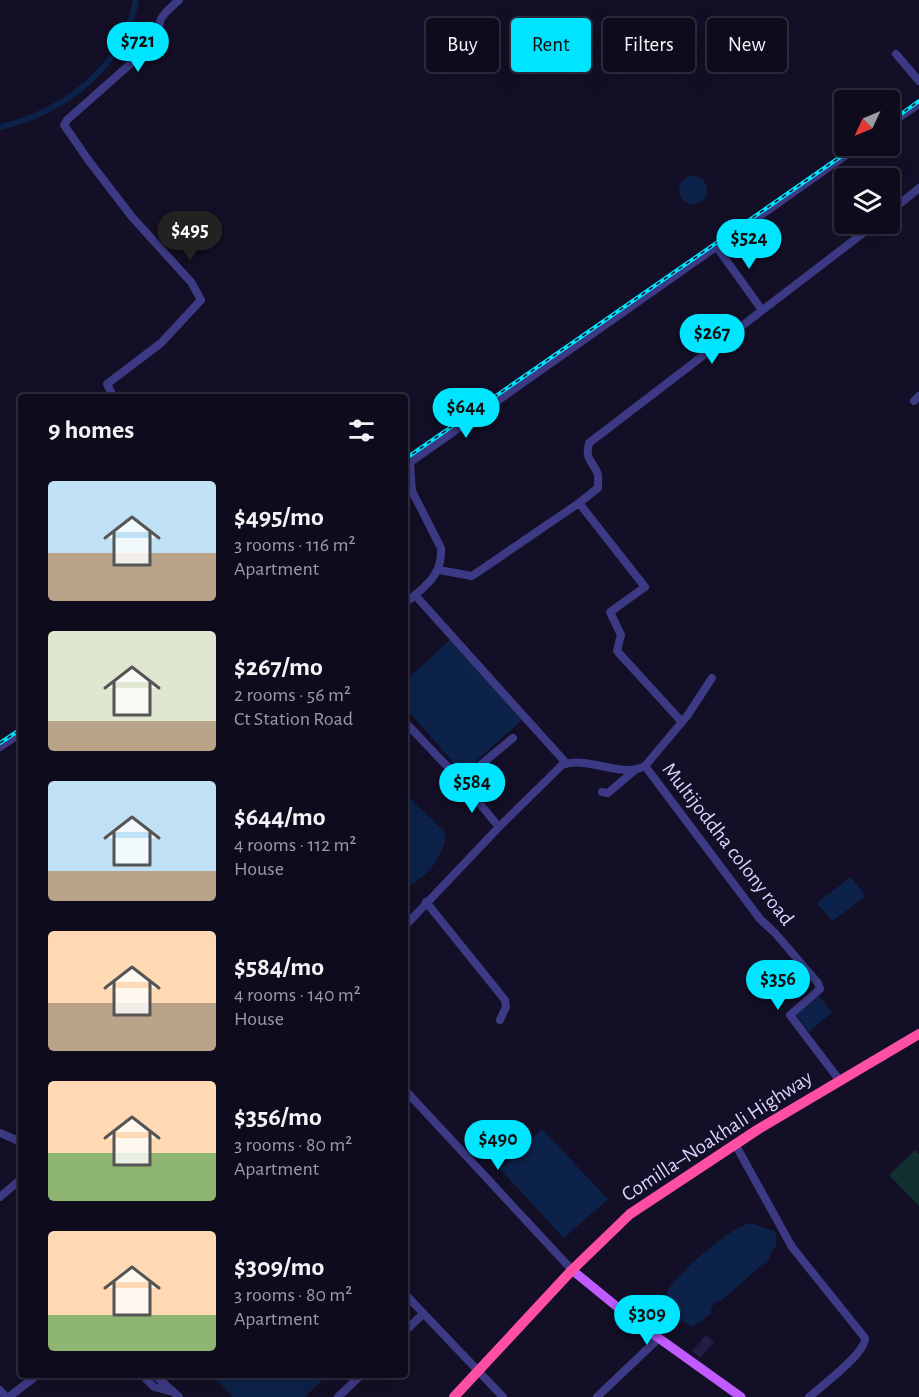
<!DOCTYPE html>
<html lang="en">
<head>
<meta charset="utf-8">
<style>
	:root { --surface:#0e0b1c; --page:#171425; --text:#f1f3f6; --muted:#9b9ba3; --line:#2e2b3b; --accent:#00e5ff }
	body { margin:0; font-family:"Alegreya Sans",sans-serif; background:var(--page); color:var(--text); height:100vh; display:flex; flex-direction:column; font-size:22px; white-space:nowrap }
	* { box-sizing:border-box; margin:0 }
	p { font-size:20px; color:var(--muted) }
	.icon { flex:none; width:33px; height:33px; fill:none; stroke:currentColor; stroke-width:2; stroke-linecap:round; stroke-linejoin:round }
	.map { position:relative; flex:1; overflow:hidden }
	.details { position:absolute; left:18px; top:394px; width:390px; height:984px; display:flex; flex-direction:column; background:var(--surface); border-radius:6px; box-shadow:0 6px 24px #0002,0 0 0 2px var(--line) }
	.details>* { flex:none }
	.top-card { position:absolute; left:426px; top:18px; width:402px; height:54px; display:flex; gap:12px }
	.needle { width:39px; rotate:226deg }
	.tools { position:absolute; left:834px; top:90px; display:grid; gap:12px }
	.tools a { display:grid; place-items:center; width:66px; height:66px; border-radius:6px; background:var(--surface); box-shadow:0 6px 24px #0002,0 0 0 2px var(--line); font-size:30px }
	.price { position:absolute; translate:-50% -51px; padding:0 14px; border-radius:21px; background:var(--accent); color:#111; font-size:20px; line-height:39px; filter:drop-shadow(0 2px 3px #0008) }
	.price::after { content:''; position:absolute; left:50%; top:36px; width:18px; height:14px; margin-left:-9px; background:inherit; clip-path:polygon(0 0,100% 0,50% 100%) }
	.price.current { background:#222; color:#fff }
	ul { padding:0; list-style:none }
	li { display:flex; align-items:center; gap:18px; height:150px; padding:0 30px }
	li span { display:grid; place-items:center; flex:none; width:168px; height:120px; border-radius:6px; color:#555 }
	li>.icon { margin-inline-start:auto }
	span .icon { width:72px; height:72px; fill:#fffc; stroke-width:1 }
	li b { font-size:26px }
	h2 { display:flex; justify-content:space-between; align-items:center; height:72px; padding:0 30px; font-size:26px }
	.pill { padding:0 21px; border-radius:6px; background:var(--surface); box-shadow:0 6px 24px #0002,0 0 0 2px var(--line); font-size:21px; line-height:54px }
	.pill.current { background:var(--accent); color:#111 }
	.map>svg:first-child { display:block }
</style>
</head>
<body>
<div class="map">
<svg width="919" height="1397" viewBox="0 0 919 1397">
	<rect width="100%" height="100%" fill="#130f26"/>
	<!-- green -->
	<path fill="#12302f" d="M915,1150L919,1154V1206L889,1175Z"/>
	<!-- water -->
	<g fill="#0c2248">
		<circle cx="693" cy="190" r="14"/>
		<path d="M451,639L523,719L463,773L405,708V681Z"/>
		<path d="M405,793L445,832C447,854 425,880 405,887Z"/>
		<path d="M851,877L866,896L832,921L817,903Z"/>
		<path d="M818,995L832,1012L809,1032L796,1015Z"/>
		<path d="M542,1129L608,1199L564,1238L500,1169Z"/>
		<path d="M750,1223L776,1232V1246L770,1254V1258L722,1300L716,1302L710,1309L712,1313L692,1327L676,1318L675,1312L660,1297L665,1296C673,1276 730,1227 750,1223Z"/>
		<path d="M213,1376H326L305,1397H233Z"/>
	</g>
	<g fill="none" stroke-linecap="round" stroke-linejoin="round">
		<!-- canal -->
		<path stroke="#0c2248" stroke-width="6" d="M0,127C64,112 124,67 136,0"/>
	</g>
	<!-- building -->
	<path fill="#241b47" d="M706,1335L714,1342L700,1358L692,1351Z"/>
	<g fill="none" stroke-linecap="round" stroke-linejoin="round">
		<!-- minor -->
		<g stroke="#3d3a85" stroke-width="8">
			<path d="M896,54L919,81"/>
			<path d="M890,124L919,104"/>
			<path d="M890,212L919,188"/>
			<path d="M716,246L762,310"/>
			<path d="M114,398L107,384L161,343L201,300L191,282L132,217L89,161L64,125L67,120L154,43C161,35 157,28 161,19C165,11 173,6 179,0"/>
			<path d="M914,401L919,396"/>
			<path d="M405,466L859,146"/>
			<path d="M579,503L598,488C598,483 599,476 597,472C591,459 585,460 589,443L875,224"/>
			<path d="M439,570L472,576L579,503L645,587L610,612L621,635L617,651L682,722"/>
			<path d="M415,595L566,763"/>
			<path d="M405,603C424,588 443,575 441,548L412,491L410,463"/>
			<path d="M405,722L461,781L499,827"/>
			<path d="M0,747L21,733"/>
			<path d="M645,766L760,919L775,933L818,983L820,989L790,1015L840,1081"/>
			<path d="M461,781L513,738"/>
			<path d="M602,792L608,793L635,770"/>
			<path d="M426,902L505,1000L506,1007L500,1020"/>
			<path d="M405,926L499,827L562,765C588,755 621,779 645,766L687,716L712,678"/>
			<path d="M405,1090L572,1270"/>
			<path d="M0,1133L21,1142"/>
			<path d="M735,1144L792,1247L865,1338C866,1353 822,1386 809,1397"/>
			<path d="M0,1197L21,1179"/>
			<path d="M21,1210V1221"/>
			<path d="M405,1294L503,1397"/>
			<path d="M405,1331L423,1314"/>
			<path d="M143,1376L154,1387L173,1392"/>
			<path d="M156,1376L179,1397"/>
			<path d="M0,1390L6,1397"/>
			<path d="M9,1397L36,1376"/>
			<path d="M338,1397L360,1376"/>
			<path d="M597,1397L659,1338"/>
		</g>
		<!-- major -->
		<path stroke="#c25bff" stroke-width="9" d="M572,1270L632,1319L741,1397"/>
		<!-- highway -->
		<path stroke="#ff4fa3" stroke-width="10" d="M454,1397L572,1270L630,1214L757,1130L919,1034"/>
		<defs>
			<g id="rail">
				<path d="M890,122L919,101"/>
				<path d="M405,459L856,146"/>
				<path d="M0,743L21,729"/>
			</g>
		</defs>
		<!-- rail casing -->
		<use href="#rail" stroke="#00e5ff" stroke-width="4"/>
		<!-- rail -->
		<use href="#rail" stroke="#130f26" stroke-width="1.5" stroke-dasharray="4.5" stroke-linecap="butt"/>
	</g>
	<g text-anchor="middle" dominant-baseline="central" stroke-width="4.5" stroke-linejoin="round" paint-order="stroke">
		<!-- street labels -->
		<g font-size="21" fill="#d9d4ff" stroke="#130f26">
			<text transform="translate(728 844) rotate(52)">Multijoddha colony road</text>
			<text transform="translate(717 1136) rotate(-33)">Comilla–Noakhali Highway</text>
		</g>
	</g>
</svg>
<div class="tools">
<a><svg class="needle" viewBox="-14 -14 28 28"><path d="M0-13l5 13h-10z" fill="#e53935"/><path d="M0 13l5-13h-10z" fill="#9b9ba3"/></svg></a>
<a><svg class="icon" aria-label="layers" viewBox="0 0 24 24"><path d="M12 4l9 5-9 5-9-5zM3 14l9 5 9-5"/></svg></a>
</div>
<b class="price" style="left:138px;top:73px">$721</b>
<b class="price current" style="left:190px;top:262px">$495</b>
<b class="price" style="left:749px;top:270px">$524</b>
<b class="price" style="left:712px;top:365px">$267</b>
<b class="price" style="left:466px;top:439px">$644</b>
<b class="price" style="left:472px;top:814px">$584</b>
<b class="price" style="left:778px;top:1011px">$356</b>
<b class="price" style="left:498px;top:1171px">$490</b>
<b class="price" style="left:647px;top:1346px">$309</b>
<div class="top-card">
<a class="pill">Buy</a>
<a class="pill current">Rent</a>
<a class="pill">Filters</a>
<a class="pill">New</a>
</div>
<section class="details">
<h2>9 homes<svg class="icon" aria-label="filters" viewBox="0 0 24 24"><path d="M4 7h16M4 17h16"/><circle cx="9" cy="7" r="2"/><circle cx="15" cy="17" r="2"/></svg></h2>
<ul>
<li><span style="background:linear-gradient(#bfe0f5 60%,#b9a48a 0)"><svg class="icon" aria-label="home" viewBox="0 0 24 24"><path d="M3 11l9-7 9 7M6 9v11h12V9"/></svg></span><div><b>$495/mo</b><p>3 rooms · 116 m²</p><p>Apartment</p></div></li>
<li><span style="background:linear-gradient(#dfe7d0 75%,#b9a48a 0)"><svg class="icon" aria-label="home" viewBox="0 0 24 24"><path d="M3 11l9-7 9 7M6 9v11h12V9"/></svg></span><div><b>$267/mo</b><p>2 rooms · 56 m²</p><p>Ct Station Road</p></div></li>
<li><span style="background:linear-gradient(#bfe0f5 75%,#b9a48a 0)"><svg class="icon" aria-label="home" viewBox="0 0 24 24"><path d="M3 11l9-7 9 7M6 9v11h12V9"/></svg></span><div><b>$644/mo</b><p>4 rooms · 112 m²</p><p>House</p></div></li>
<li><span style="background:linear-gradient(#ffd9b3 60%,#b9a48a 0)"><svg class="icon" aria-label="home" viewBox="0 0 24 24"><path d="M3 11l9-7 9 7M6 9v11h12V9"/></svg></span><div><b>$584/mo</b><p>4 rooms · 140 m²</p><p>House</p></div></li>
<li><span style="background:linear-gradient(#ffd9b3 60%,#8fb573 0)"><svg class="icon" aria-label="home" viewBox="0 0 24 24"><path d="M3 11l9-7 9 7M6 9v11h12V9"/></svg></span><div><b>$356/mo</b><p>3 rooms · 80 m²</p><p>Apartment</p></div></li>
<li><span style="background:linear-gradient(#ffd9b3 70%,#8fb573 0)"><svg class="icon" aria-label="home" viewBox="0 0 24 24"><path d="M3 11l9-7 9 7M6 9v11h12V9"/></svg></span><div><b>$309/mo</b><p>3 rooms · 80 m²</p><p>Apartment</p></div></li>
</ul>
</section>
</div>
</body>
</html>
